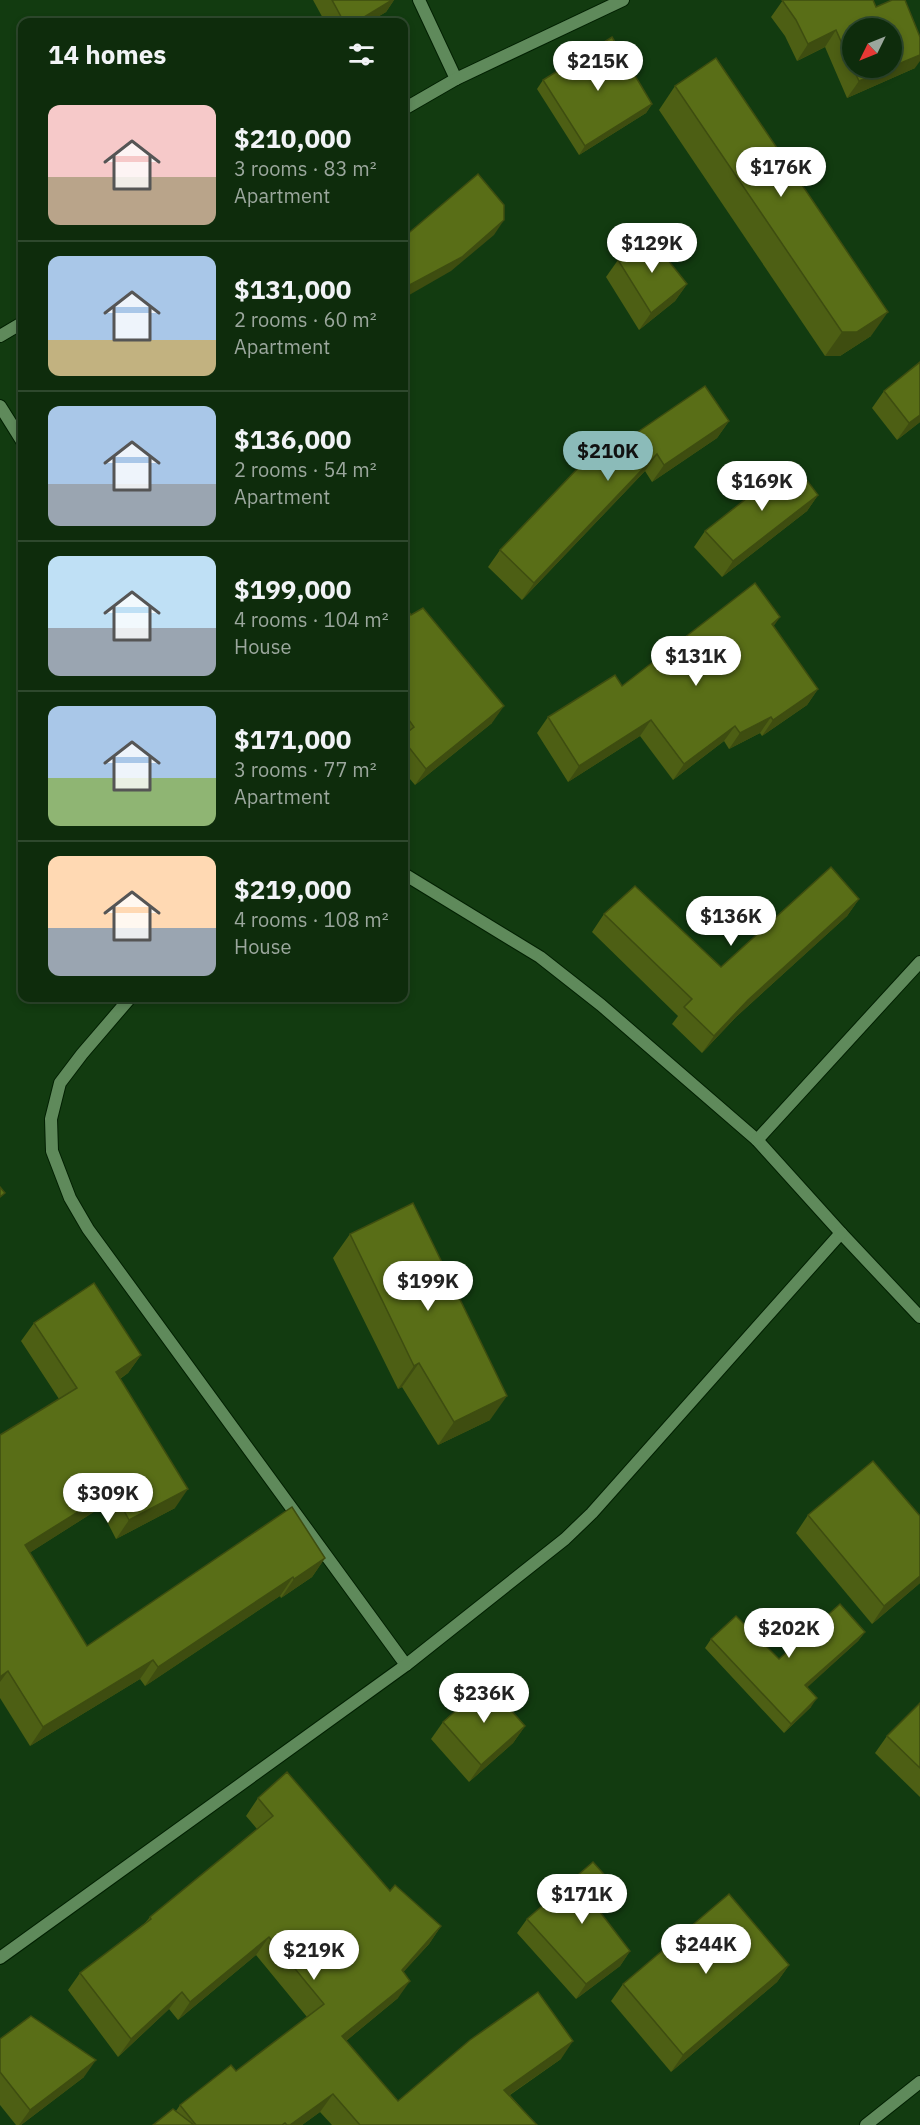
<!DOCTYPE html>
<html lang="en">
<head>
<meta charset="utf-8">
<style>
	:root { --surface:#0e2c0c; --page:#173415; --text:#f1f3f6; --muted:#9ba79d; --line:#2e482d; --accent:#8bbbb9 }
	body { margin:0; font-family:"IBM Plex Sans",sans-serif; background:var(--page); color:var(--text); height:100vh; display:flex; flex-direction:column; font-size:22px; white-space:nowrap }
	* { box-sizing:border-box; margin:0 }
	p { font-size:20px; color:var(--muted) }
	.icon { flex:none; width:33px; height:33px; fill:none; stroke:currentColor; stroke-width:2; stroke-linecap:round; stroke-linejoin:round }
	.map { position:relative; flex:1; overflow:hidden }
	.details { position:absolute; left:18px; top:18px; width:390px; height:984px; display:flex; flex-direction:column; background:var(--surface); border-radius:12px; box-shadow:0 3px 9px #0003,0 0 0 2px var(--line) }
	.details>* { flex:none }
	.needle { width:39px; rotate:227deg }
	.fabs { position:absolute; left:842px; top:18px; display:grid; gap:12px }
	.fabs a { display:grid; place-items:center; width:60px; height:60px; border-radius:50%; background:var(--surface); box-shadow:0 3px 9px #0003,0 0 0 2px var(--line); font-size:30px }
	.price { position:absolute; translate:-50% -51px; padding:0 14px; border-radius:21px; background:#fff; color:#222; font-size:20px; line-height:39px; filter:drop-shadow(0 2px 3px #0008) }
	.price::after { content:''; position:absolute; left:50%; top:36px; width:18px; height:14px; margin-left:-9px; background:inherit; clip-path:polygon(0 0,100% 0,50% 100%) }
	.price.active { background:var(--accent); color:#111 }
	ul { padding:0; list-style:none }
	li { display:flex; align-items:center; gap:18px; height:150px; padding:0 30px }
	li+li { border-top:2px solid var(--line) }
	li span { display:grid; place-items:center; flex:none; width:168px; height:120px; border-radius:12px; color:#555 }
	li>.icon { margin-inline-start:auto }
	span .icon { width:72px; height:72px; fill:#fffc; stroke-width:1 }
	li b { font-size:26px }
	h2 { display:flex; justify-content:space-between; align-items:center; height:72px; padding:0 30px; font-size:26px }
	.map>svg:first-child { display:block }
</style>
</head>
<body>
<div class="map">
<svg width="920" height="2125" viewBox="0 0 920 2125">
	<rect width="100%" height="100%" fill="#123b10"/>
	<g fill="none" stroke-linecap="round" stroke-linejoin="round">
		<defs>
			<g id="street">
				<path d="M419,0L456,79"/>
				<path d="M404,109L456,79L623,0"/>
				<path d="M0,336L22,323"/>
				<path d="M0,406L22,441"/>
				<path d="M404,874L540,957L601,1005L757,1140L841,1233L920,1317"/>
				<path d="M130,998L82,1054L60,1083L51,1119L52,1151L70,1198L88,1229L406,1665"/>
				<path d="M757,1140L920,962"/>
				<path d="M0,1958L406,1665L565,1539L592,1513L841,1233"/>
				<path d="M866,2125L920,2082"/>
			</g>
		</defs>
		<!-- street casing -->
		<use href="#street" stroke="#022002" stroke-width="14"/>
		<!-- street -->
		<use href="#street" stroke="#5f8a5b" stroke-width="12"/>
	</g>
	<!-- wall -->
	<g fill="#4d5f14" fill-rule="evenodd">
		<path d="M313,0H394L386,12L369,22H325Z"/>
		<path d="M783,0L876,7L915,68L847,98L825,47L797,61L785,36L771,17ZM852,28L891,68H852Z"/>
		<path d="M543,80L652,104L646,113L579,155L537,89Z"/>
		<path d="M675,86L871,336L840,356H825L659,110Z"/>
		<path d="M618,260L687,284L675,301L639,330L606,277Z"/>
		<path d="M884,391L920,422L897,440L872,408Z"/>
		<path d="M729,421L717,438L652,482L645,471L522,600L488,567L500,550L604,455Z"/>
		<path d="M818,495L807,511L722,577L694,547L705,531Z"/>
		<path d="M404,605L492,723L415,785L404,772Z"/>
		<path d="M774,627L818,689L807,705L762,736L760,733L729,749L724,741L673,780L640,736L568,782L537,733L548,717L622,686Z"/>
		<path d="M859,899L847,916L736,1017L702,1053L672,1024L678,1016L592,932L604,914L721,967Z"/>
		<path d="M350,1234L490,1420L438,1445L402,1387L398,1389L333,1258Z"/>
		<path d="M34,1323L141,1355L128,1373L120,1379L175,1508L116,1539L100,1508L29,1553L87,1646L325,1558L312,1577L281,1598L280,1596L145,1686L140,1679L30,1746L0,1698V1435L59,1399L21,1341Z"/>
		<path d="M808,1515L920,1583L872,1624L796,1533Z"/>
		<path d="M865,1632L858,1641L807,1687L811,1707L784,1733L705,1648L711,1639L779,1659Z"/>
		<path d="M920,1703V1797L875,1753L887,1736Z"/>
		<path d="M443,1722L525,1726L513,1743L469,1782L431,1739Z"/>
		<path d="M258,1798L441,1926L429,1944L403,1972L398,1998L346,2041L398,2101L561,2059L510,2095L537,2125H332L320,2112L302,2125H153L176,2111L180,2105L236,2071L307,2017L256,1955L178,2020L169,2009L118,2057L68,1990L80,1973L145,1923L150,1917L257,1829L246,1816Z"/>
		<path d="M608,1904L600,1912L630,1951L620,1966L576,1999L517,1933L527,1919Z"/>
		<path d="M789,1965L777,1982L671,2072L611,2001L623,1984Z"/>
		<path d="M0,2039L84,2077L21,2125H16L0,2105Z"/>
	</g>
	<!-- shaded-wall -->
	<g fill="#3e4d10">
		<path d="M392,0H394L386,12L369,22H356Z"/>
		<path d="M836,30L825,47L797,61L808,44Z"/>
		<path d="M920,55V61L915,68L847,98L859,81Z"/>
		<path d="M652,104L646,113L579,155L585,146Z"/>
		<path d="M504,220L494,235L451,271L404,298V288Z"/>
		<path d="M687,284L675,301L639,330L651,313Z"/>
		<path d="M888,312L871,336L840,356H825L842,332Z"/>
		<path d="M920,415V422L897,440L909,423Z"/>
		<path d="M729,421L717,438L652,482L664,465Z"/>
		<path d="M657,454L645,471L522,600L534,583Z"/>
		<path d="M818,495L807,511L722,577L733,561Z"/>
		<path d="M780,617L769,633L772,624Z"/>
		<path d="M818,689L807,705L762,736L773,720Z"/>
		<path d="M504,706L492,723L415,785L426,769Z"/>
		<path d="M771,717L760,733L729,749L740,733Z"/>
		<path d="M651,720L640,736L568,782L579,766Z"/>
		<path d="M735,726L724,741L673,780L684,764Z"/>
		<path d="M859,899L847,916L736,1017L702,1053L714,1036L748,1000Z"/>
		<path d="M141,1355L128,1373L103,1390L116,1372Z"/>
		<path d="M419,1363L402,1387L398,1389L414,1366Z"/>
		<path d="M507,1396L490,1420L438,1445L454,1422Z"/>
		<path d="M188,1489L175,1508L116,1539L129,1520Z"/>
		<path d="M113,1490L100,1508L12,1564L25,1545Z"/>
		<path d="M325,1558L312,1577L281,1598L294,1579Z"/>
		<path d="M920,1576V1583L872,1624L884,1606Z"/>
		<path d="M293,1577L280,1596L145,1686L158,1667Z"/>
		<path d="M865,1632L858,1641L799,1695L805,1685Z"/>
		<path d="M153,1660L140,1679L30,1746L43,1727Z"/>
		<path d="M8,1671L0,1682V1677Z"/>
		<path d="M817,1698L811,1707L784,1733L791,1724Z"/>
		<path d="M525,1726L513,1743L469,1782L481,1765Z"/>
		<path d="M618,1890L608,1904L587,1923L597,1908Z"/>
		<path d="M441,1926L429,1944L389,1988L402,1970Z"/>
		<path d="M269,1937L256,1955L178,2020L190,2002Z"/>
		<path d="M630,1951L620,1966L576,1999L586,1984Z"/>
		<path d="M789,1965L777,1982L671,2072L683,2055Z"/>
		<path d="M410,1981L398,1998L330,2054L342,2036Z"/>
		<path d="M182,1992L169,2009L118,2057L131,2039Z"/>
		<path d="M573,2041L561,2059L492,2107L504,2090Z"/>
		<path d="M96,2060L84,2077L21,2125H19L30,2110Z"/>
		<path d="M333,2094L320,2112L302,2125H290Z"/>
	</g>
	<!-- building -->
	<g fill="#596e17" stroke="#3e4d10" stroke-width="1.5">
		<path d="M332,0H392L356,22L353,17L344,22Z"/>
		<path d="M782,0H873L876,7L892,0H905L920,37V55L891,67V28H852V66L836,30L808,44L796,20Z"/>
		<path d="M612,37L652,104L585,146L543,80Z"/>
		<path d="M716,58L888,312L857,332H842L675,86Z"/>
		<path d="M853,68H891L859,81Z"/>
		<path d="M478,174L504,205V220L462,257L404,288V237Z"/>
		<path d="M648,235L687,284L651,313L618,260Z"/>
		<path d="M920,362V415L909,423L884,391Z"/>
		<path d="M705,386L729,421L664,465L657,454L534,583L500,550L599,446L604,455Z"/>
		<path d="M793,462L818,495L733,561L705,531Z"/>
		<path d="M755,583L780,617L772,624L818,689L773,720L771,717L740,733L735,726L684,764L651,720L579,766L548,717L615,675L622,686Z"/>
		<path d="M404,605L411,615L423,608L504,706L426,769L404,741V735L414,727L404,713Z"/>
		<path d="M831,867L859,899L748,1000L714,1036L684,1007L692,999L604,914L635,886L721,967Z"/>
		<path d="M0,1187L5,1193L0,1197Z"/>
		<path d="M413,1203L507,1396L454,1422L419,1363L414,1366L350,1234Z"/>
		<path d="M94,1283L141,1355L116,1372L188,1489L129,1520L113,1490L25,1545L87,1646L292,1507L325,1558L294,1579L293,1577L158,1667L153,1660L43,1727L8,1671L0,1677V1435L77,1388L34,1323Z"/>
		<path d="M873,1461L920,1516V1576L884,1606L808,1515Z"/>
		<path d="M840,1604L865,1632L805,1685L817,1698L791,1724L711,1639L736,1616L779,1659Z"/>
		<path d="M487,1683L525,1726L481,1765L443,1722Z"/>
		<path d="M920,1703V1768L887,1736Z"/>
		<path d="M287,1772L390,1891L395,1885L441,1926L402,1970L410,1981L342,2036L398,2101L470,2040L538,1992L573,2041L504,2090L537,2125H360L333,2094L290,2125H287L285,2123L282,2125H196L180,2105L231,2065L236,2071L324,2004L269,1937L190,2002L182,1992L131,2039L80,1973L151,1919L150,1917L273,1816L258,1798Z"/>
		<path d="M593,1862L618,1890L597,1908L630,1951L586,1984L527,1919Z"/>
		<path d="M729,1894L789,1965L683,2055L623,1984Z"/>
		<path d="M31,2016L96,2060L30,2110L0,2072V2039Z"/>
		<path d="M173,2109L194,2125H153Z"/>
	</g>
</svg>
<div class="fabs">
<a><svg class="needle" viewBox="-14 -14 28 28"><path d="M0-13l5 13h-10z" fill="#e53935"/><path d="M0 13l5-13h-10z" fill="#9ba79d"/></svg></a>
</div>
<b class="price" style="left:598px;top:92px">$215K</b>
<b class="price" style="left:781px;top:198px">$176K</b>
<b class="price" style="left:652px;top:274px">$129K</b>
<b class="price active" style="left:608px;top:482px">$210K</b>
<b class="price" style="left:762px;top:512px">$169K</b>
<b class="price" style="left:696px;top:687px">$131K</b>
<b class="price" style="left:731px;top:947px">$136K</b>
<b class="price" style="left:428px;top:1312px">$199K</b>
<b class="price" style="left:108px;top:1524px">$309K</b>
<b class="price" style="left:789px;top:1659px">$202K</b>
<b class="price" style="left:484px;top:1724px">$236K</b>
<b class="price" style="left:582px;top:1925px">$171K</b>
<b class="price" style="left:706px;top:1975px">$244K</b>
<b class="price" style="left:314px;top:1981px">$219K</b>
<section class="details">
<h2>14 homes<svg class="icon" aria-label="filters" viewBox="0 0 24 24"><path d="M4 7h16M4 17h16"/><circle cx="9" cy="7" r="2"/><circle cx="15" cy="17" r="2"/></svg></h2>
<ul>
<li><span style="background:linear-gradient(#f6c9c9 60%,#b9a48a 0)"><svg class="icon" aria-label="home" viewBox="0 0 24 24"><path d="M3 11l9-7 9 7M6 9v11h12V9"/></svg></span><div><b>$210,000</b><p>3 rooms · 83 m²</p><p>Apartment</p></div></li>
<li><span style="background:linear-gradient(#a9c7e8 70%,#c2b280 0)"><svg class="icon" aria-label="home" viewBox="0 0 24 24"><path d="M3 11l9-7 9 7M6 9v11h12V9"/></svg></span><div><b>$131,000</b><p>2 rooms · 60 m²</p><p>Apartment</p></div></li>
<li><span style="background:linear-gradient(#a9c7e8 65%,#9aa5b1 0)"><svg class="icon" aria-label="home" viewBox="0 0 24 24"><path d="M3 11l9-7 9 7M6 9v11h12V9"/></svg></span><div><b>$136,000</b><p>2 rooms · 54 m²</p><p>Apartment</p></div></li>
<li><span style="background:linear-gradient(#bfe0f5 60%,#9aa5b1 0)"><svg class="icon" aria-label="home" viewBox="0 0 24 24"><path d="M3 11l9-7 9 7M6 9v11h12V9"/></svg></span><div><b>$199,000</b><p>4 rooms · 104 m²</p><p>House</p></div></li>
<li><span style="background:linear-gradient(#a9c7e8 60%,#8fb573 0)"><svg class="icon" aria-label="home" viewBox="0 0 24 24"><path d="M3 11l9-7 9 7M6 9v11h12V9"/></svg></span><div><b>$171,000</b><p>3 rooms · 77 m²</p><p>Apartment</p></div></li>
<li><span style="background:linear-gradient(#ffd9b3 60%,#9aa5b1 0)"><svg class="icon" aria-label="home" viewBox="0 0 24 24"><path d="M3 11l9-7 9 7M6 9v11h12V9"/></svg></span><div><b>$219,000</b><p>4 rooms · 108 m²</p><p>House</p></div></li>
</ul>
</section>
</div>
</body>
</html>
